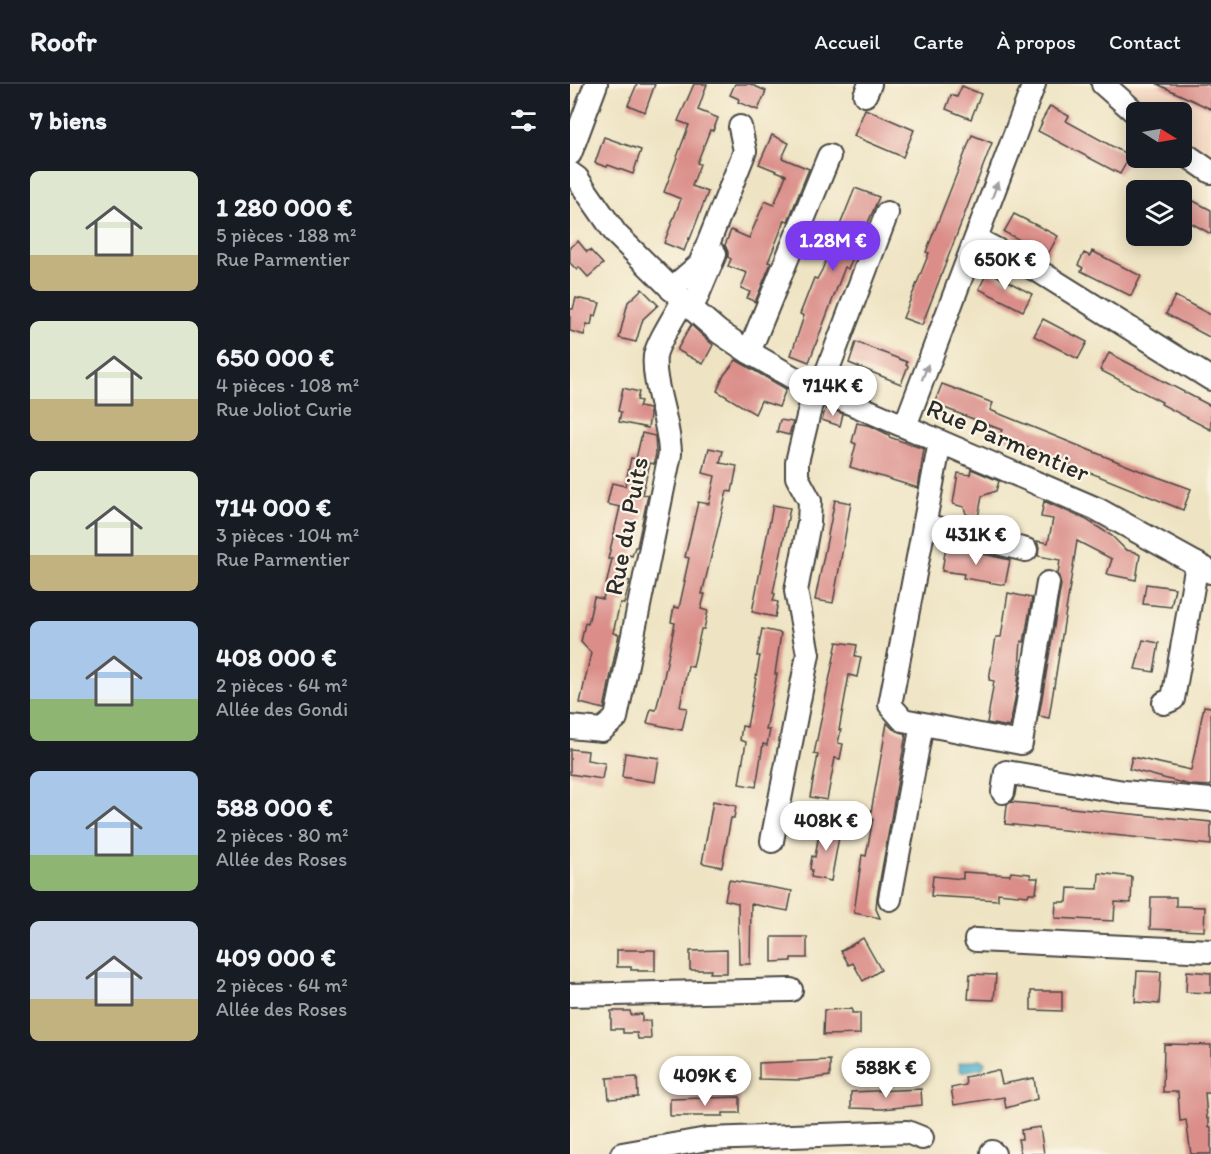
<!DOCTYPE html>
<html lang="fr">
<head>
<meta charset="utf-8">
<style>
	:root { --surface:#171b24; --page:#20242c; --text:#f1f3f6; --muted:#9ea1a6; --line:#363941; --accent:#7c3aed }
	body { margin:0; font-family:Itim,sans-serif; background:var(--page); color:var(--text); height:100vh; display:flex; flex-direction:column; font-size:22px; white-space:nowrap }
	* { box-sizing:border-box; margin:0 }
	p { font-size:20px; color:var(--muted) }
	.icon { flex:none; width:33px; height:33px; fill:none; stroke:currentColor; stroke-width:2; stroke-linecap:round; stroke-linejoin:round }
	.map { position:relative; flex:1; overflow:hidden }
	.side { display:flex; flex-direction:column; background:var(--surface); width:570px }
	.side>* { flex:none }
	.needle { width:39px; rotate:101deg }
	.fabs { position:absolute; left:556px; top:18px; display:grid; gap:12px }
	.fabs a { display:grid; place-items:center; width:66px; height:66px; border-radius:9px; background:var(--surface); box-shadow:0 3px 15px #0003; font-size:30px }
	.price { position:absolute; translate:-50% -51px; padding:0 14px; border-radius:21px; background:#fff; color:#222; font-size:20px; line-height:39px; filter:drop-shadow(0 2px 3px #0008) }
	.price::after { content:''; position:absolute; left:50%; top:36px; width:18px; height:14px; margin-left:-9px; background:inherit; clip-path:polygon(0 0,100% 0,50% 100%) }
	.price.active { background:var(--accent); color:#fff }
	ul { padding:0; list-style:none }
	li { display:flex; align-items:center; gap:18px; height:150px; padding:0 30px }
	li span { display:grid; place-items:center; flex:none; width:168px; height:120px; border-radius:9px; color:#555 }
	li>.icon { margin-inline-start:auto }
	span .icon { width:72px; height:72px; fill:#fffc; stroke-width:1 }
	li b { font-size:26px }
	h2 { display:flex; justify-content:space-between; align-items:center; height:72px; padding:0 30px; font-size:26px }
	header { display:flex; align-items:center; gap:36px; box-sizing:border-box; height:84px; padding:0 30px; background:var(--surface); border-bottom:2px solid var(--line) }
	header strong { font-size:28px }
	nav { display:flex; gap:33px; margin-inline-start:auto; font-size:21px }
	main { display:flex; flex:1; min-height:0 }
	.map>svg:first-child { display:block }
</style>
</head>
<body>
<header>
<strong>Roofr</strong>
<nav><a>Accueil</a><a>Carte</a><a>À propos</a><a>Contact</a></nav>
</header>
<main>
<section class="side">
<h2>7 biens<svg class="icon" aria-label="filters" viewBox="0 0 24 24"><path d="M4 7h16M4 17h16"/><circle cx="9" cy="7" r="2"/><circle cx="15" cy="17" r="2"/></svg></h2>
<ul>
<li><span style="background:linear-gradient(#dfe7d0 70%,#c2b280 0)"><svg class="icon" aria-label="home" viewBox="0 0 24 24"><path d="M3 11l9-7 9 7M6 9v11h12V9"/></svg></span><div><b>1 280 000 €</b><p>5 pièces · 188 m²</p><p>Rue Parmentier</p></div></li>
<li><span style="background:linear-gradient(#dfe7d0 65%,#c2b280 0)"><svg class="icon" aria-label="home" viewBox="0 0 24 24"><path d="M3 11l9-7 9 7M6 9v11h12V9"/></svg></span><div><b>650 000 €</b><p>4 pièces · 108 m²</p><p>Rue Joliot Curie</p></div></li>
<li><span style="background:linear-gradient(#dfe7d0 70%,#c2b280 0)"><svg class="icon" aria-label="home" viewBox="0 0 24 24"><path d="M3 11l9-7 9 7M6 9v11h12V9"/></svg></span><div><b>714 000 €</b><p>3 pièces · 104 m²</p><p>Rue Parmentier</p></div></li>
<li><span style="background:linear-gradient(#a9c7e8 65%,#8fb573 0)"><svg class="icon" aria-label="home" viewBox="0 0 24 24"><path d="M3 11l9-7 9 7M6 9v11h12V9"/></svg></span><div><b>408 000 €</b><p>2 pièces · 64 m²</p><p>Allée des Gondi</p></div></li>
<li><span style="background:linear-gradient(#a9c7e8 70%,#8fb573 0)"><svg class="icon" aria-label="home" viewBox="0 0 24 24"><path d="M3 11l9-7 9 7M6 9v11h12V9"/></svg></span><div><b>588 000 €</b><p>2 pièces · 80 m²</p><p>Allée des Roses</p></div></li>
<li><span style="background:linear-gradient(#c9d6e8 65%,#c2b280 0)"><svg class="icon" aria-label="home" viewBox="0 0 24 24"><path d="M3 11l9-7 9 7M6 9v11h12V9"/></svg></span><div><b>409 000 €</b><p>2 pièces · 64 m²</p><p>Allée des Roses</p></div></li>
</ul>
</section>
<div class="map">
<svg width="641" height="1070" viewBox="0 0 641 1070">
	<defs>
		<pattern id="water-ripples" width="26" height="14" patternUnits="userSpaceOnUse" patternTransform="scale(1.5)"><rect width="26" height="14" fill="#51b4d0"/><path d="M2 4q2-2 4 0t4 0M15 11q2-2 4 0t4 0" fill="none" stroke="#4393a9"/></pattern>
	</defs>
	<rect width="100%" height="100%" fill="#fcf5e5"/>
	<filter id="ink" filterUnits="userSpaceOnUse"><feTurbulence type="fractalNoise" baseFrequency=".0167" numOctaves="2"/><feDisplacementMap in="SourceGraphic" scale="12" xChannelSelector="R" yChannelSelector="G"/><feConvolveMatrix kernelMatrix="1 2 1 2 8 2 1 2 1" color-interpolation-filters="sRGB"/></filter>
	<filter id="wash" filterUnits="userSpaceOnUse"><feTurbulence type="fractalNoise" baseFrequency=".008" numOctaves="4" result="noise"/><feDisplacementMap in="SourceGraphic" scale="24" xChannelSelector="R" yChannelSelector="G"/><feGaussianBlur stdDeviation="1.35" result="paint"/><feColorMatrix in="noise" values="0 0 0 0 0 0 0 0 0 0 0 0 0 0 0 0 0 1.4 0 .05"/><feComposite in="paint" operator="in"/></filter>
	<g filter="url(#wash)">
		<rect width="100%" height="100%" fill="#eee3c2"/>
		<!-- built -->
		<path fill="#f3d4be" d="M552,0H641V72L612,53V28H584L580,19L574,14L564,11Z"/>
		<!-- water -->
		<path fill="url(#water-ripples)" stroke="#3e707e" stroke-width="1.5" d="M411,975L415,979L413,984L391,988L389,979Z"/>
		<g id="blocks">
			<!-- building -->
			<g fill="#da8d89">
				<path d="M67,0H85L75,28L58,21Z"/>
				<path d="M124,0H137L128,26L148,34L143,47L140,46L127,79L130,80L122,102L138,108L120,155L119,154L114,167L94,159L111,115L94,108L119,41L108,37Z"/>
				<path d="M165,0H180L196,7L188,26L168,18L169,15L160,11Z"/>
				<path d="M587,0H636L641,2V25Z"/>
				<path d="M392,2L411,10L401,35L376,25L381,11L387,13Z"/>
				<path d="M480,22L499,32L496,37L560,72L550,90L468,47L472,39L471,38Z"/>
				<path d="M295,25L344,46L333,73L284,52Z"/>
				<path d="M202,51L219,59L212,74L239,85L218,137L215,136L198,178L201,179L185,218L177,214L180,208L171,204L177,189L158,182L161,175L158,173V168L155,161L161,146L179,154L195,117L204,121L216,91L189,80Z"/>
				<path d="M402,51L422,59L352,241L333,234L359,169L356,168Z"/>
				<path d="M34,53L71,66L63,90L38,81L37,83L25,79Z"/>
				<path d="M285,104L309,113L278,185L275,183L239,278L221,271L234,232L230,230L244,194L247,195L252,186Z"/>
				<path d="M612,111L641,126V150L612,134Z"/>
				<path d="M444,130L488,152L478,170L434,148Z"/>
				<path d="M8,157L17,168L20,166L33,180L18,193L9,183L7,186L0,179V163Z"/>
				<path d="M522,167L571,192L561,212L511,187L513,184L508,181L514,169L520,172Z"/>
				<path d="M418,187L462,210L453,227L409,205Z"/>
				<path d="M72,205L88,221L73,235L66,258L49,254L58,218Z"/>
				<path d="M605,212L641,231V254L596,230Z"/>
				<path d="M6,214L30,219L26,232L23,231L21,241L17,240L14,251L0,247V225H3Z"/>
				<path d="M473,235L517,258L508,275L464,252Z"/>
				<path d="M121,241L143,261L133,280L107,266Z"/>
				<path d="M286,258L337,278L336,281L338,282L331,300L279,279Z"/>
				<path d="M539,269L641,322V346L591,320L592,318L530,286Z"/>
				<path d="M166,276L216,305L209,323L191,317L185,330L147,307L154,291Z"/>
				<path d="M372,300L423,319L420,326L571,387L621,405L613,426L429,352L432,346L364,320Z"/>
				<path d="M53,304L69,308L67,316L71,317L69,323L79,325L80,331L78,344L49,338L51,328L48,327Z"/>
				<path d="M256,323L273,330L270,342L252,336Z"/>
				<path d="M210,336L223,338L219,351L207,348Z"/>
				<path d="M287,339L301,342L319,351V353L354,365L348,404L280,383L286,360L282,358Z"/>
				<path d="M72,349L85,352L86,369L84,380L80,379L72,410L78,411L67,463H65L62,472L59,471L53,495L60,497L54,520L50,519L43,549L49,550L34,625L10,619L21,569L11,558L15,539L18,540L24,513L33,515L42,475H38L50,423L37,420L42,399L55,402L61,374L66,375Z"/>
				<path d="M139,364L153,367L150,379L167,382L162,408L157,407L132,510H135L131,525L138,527L134,545H131L123,583L118,582L113,607L110,623L117,624L112,646L77,639L81,625L86,626L94,593L105,539L101,538L104,523L109,524L115,497H114L119,474L115,473L128,418L139,420L145,392L133,389Z"/>
				<path d="M401,385L429,397L426,407L412,412L408,434L396,430L394,423L383,420L388,389L400,391Z"/>
				<path d="M265,416L281,419L263,519L245,516Z"/>
				<path d="M474,417L517,436L542,452L556,466L565,468L570,471L566,496L537,490L542,475L507,457L479,634L469,632L491,501L488,490L490,476L468,472L469,463L467,457L478,459L483,435L471,433Z"/>
				<path d="M203,421L220,424L203,509L205,510L203,517L208,518L205,533L182,528Z"/>
				<path d="M376,462L440,476L435,501L393,494L394,490L372,487Z"/>
				<path d="M576,500L605,504L601,523L573,520Z"/>
				<path d="M438,509L462,514L454,558L451,557L448,598L440,643L417,639L424,597L419,596L426,553H431Z"/>
				<path d="M192,545L211,549L205,590H207L196,646H200L197,661L193,660L186,703L169,700L176,658L170,656L172,642L177,643L190,572H187Z"/>
				<path d="M573,556L589,559L584,588L565,585Z"/>
				<path d="M267,558L287,561L285,572L291,573L287,593L279,591L269,646H271L268,659L273,660L270,675L265,674L257,716L240,713L248,671L244,670Z"/>
				<path d="M634,622L641,623V702L620,701L559,685L562,673L621,686Z"/>
				<path d="M317,639L323,645L336,650L307,813L306,825L310,834L284,829L292,771L296,772L303,735L300,734Z"/>
				<path d="M0,665L18,667L17,676L35,679L32,695L0,690Z"/>
				<path d="M55,669L89,674L85,698L52,693Z"/>
				<path d="M143,717L166,722L164,734H161L152,783L132,779Z"/>
				<path d="M441,718L641,738V761L435,740L437,721Z"/>
				<path d="M251,738L271,742L261,797L241,793L242,786L240,785L242,772L245,773Z"/>
				<path d="M393,788L440,791L441,788L460,790L461,794H468L466,809H459L458,812L428,809V816L361,812L363,792L393,795Z"/>
				<path d="M529,789L562,793L561,819L545,818L544,837L485,834L486,818H497L498,804L528,805Z"/>
				<path d="M159,796L222,807L218,827L181,820L180,880H169L168,819L155,816Z"/>
				<path d="M581,813H606V822L635,823L634,847L580,845Z"/>
				<path d="M202,853H237V874H221V877L202,878Z"/>
				<path d="M293,854L311,886L293,897L283,879L279,881L271,867Z"/>
				<path d="M47,866H85V887H68V886H61V883H47Z"/>
				<path d="M157,866V889H140L141,886H120V867Z"/>
				<path d="M567,887L591,888L589,920L565,918Z"/>
				<path d="M617,887L641,889V909L616,908Z"/>
				<path d="M400,890L426,891L424,916L398,915Z"/>
				<path d="M461,907H492V927L461,926Z"/>
				<path d="M282,925V929H290V950L253,951L254,926Z"/>
				<path d="M41,927H60L61,931L72,930V937H80L81,955H68L67,949H53V945H41Z"/>
				<path d="M594,960L641,961V1009H635L637,1035H639V1043H641V1070H621L616,1036L610,1037L608,1008H593Z"/>
				<path d="M260,976V992L230,996L189,995V979Z"/>
				<path d="M424,987H429L432,1000L464,994L467,1015L436,1024L434,1013L384,1021L381,1004L396,1001L395,993Z"/>
				<path d="M51,993V994L67,993L68,1013L39,1015L37,994Z"/>
				<path d="M351,1005L352,1021L312,1025L281,1024V1008Z"/>
				<path d="M170,1013V1029H153V1032H100V1015Z"/>
				<path d="M470,1043L474,1070H451L448,1055H452L451,1046Z"/>
			</g>
		</g>
	</g>
	<g filter="url(#ink)">
		<use href="#blocks" fill-opacity="0" stroke="#484742" stroke-width="1.5"/>
		<g fill="none" stroke-linecap="round" stroke-linejoin="round">
			<defs>
				<g id="minor">
					<path d="M533,0L567,30"/>
					<path d="M295,11L300,0"/>
					<path d="M612,68L641,88"/>
					<path d="M0,70L26,0"/>
					<path d="M0,89L7,94L46,150L120,223L149,248L179,268L224,294L250,306L527,425L641,488"/>
					<path d="M406,155L470,188L641,295"/>
					<path d="M101,205L130,180L175,67L170,43"/>
					<path d="M120,223L126,215L145,170"/>
					<path d="M179,268L259,72"/>
					<path d="M335,342L464,0"/>
					<path d="M370,358L320,621L333,636L451,659L478,499"/>
					<path d="M354,441L456,466"/>
					<path d="M594,619L603,615L627,480"/>
					<path d="M0,643L32,646L46,634L100,370C100,339 82,299 85,272C87,259 106,230 113,217"/>
					<path d="M433,708L436,688L554,708L641,716"/>
					<path d="M202,757L238,570L226,507L239,439L240,417L227,393V378L241,320L250,306L317,129"/>
					<path d="M320,815L352,640"/>
					<path d="M406,856L641,867"/>
					<path d="M0,911L221,906"/>
					<path d="M422,1068L424,1070"/>
					<path d="M52,1070L137,1055L337,1048L352,1054"/>
				</g>
			</defs>
			<!-- minor casing -->
			<use href="#minor" stroke="#484742" stroke-width="26"/>
			<!-- minor -->
			<use href="#minor" stroke="#fff" stroke-width="22"/>
		</g>
		<!-- one-way arrows -->
		<defs><path id="oneway-solid" d="M-6-.8H1V-3.2L6.5 0L1 3.2V.8H-6Z" transform="scale(1.5)"/></defs>
		<g fill="#a0a0a0">
			<use href="#oneway-solid" transform="translate(425 106) rotate(-70)"/>
			<use href="#oneway-solid" transform="translate(355 288) rotate(-69)"/>
		</g>
	</g>
	<g text-anchor="middle" dominant-baseline="central" stroke-width="4.5" stroke-linejoin="round" paint-order="stroke">
		<!-- street labels -->
		<g font-size="26" fill="#2b2b2b" stroke="#fcf5e5">
			<text transform="translate(438 356) rotate(23)">Rue Parmentier</text>
			<text transform="translate(56 442) rotate(-79)">Rue du Puits</text>
		</g>
	</g>
</svg>
<div class="fabs">
<a><svg class="needle" viewBox="-14 -14 28 28"><path d="M0-13l5 13h-10z" fill="#e53935"/><path d="M0 13l5-13h-10z" fill="#9ea1a6"/></svg></a>
<a><svg class="icon" aria-label="layers" viewBox="0 0 24 24"><path d="M12 4l9 5-9 5-9-5zM3 14l9 5 9-5"/></svg></a>
</div>
<b class="price active" style="left:263px;top:188px">1.28M €</b>
<b class="price" style="left:435px;top:207px">650K €</b>
<b class="price" style="left:263px;top:333px">714K €</b>
<b class="price" style="left:406px;top:482px">431K €</b>
<b class="price" style="left:256px;top:768px">408K €</b>
<b class="price" style="left:316px;top:1015px">588K €</b>
<b class="price" style="left:135px;top:1023px">409K €</b>
</div>
</main>
</body>
</html>
